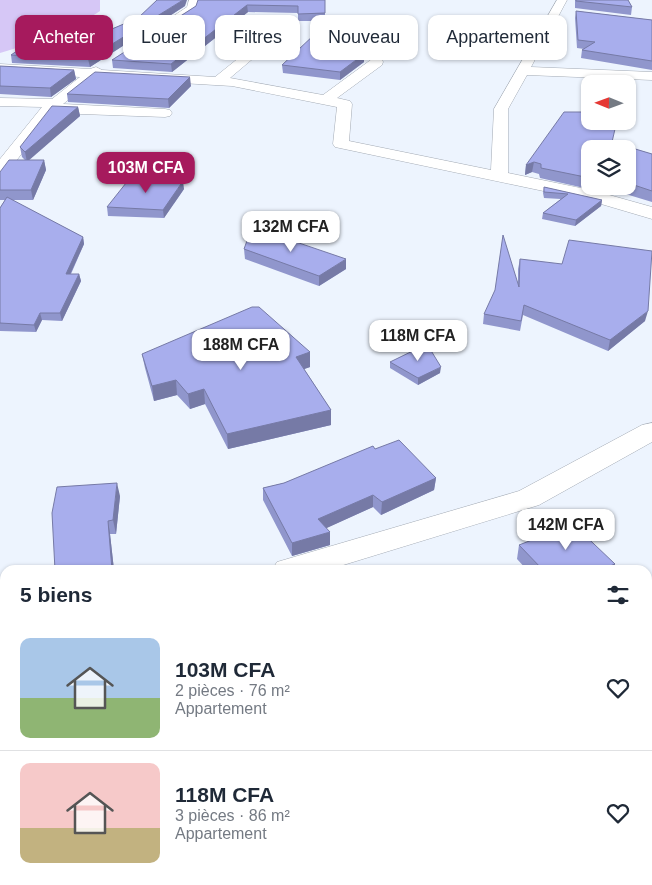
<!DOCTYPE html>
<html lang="fr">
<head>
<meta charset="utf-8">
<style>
	:root { --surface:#fff; --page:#f2f2f3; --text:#1f2937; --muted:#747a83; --line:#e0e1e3; --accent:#a61a5d }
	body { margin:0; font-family:Helvetica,sans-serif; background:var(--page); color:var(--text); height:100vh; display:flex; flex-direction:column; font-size:19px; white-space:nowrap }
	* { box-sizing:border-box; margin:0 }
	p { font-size:16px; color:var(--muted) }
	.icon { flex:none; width:28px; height:28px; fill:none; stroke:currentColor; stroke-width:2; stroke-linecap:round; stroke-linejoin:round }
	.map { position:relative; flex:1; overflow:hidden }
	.side { position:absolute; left:0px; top:565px; width:652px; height:320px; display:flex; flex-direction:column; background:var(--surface); border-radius:15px 15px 0 0; box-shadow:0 1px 4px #0004 }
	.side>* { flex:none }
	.banner { position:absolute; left:15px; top:15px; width:622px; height:45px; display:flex; gap:10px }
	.needle { width:32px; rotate:271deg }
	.fabs { position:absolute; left:581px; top:75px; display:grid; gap:10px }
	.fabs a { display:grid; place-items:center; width:55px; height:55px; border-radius:10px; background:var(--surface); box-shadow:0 1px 4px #0004; font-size:25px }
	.price { position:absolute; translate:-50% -42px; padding:0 11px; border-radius:10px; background:#fff; color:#222; font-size:16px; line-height:32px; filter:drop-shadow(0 1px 2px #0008) }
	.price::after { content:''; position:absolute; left:50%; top:30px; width:15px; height:11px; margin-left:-8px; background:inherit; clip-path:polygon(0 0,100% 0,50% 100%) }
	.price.on { background:var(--accent); color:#fff }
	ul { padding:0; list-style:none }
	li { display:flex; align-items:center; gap:15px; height:125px; padding:0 20px }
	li+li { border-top:1px solid var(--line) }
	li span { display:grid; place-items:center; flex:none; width:140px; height:100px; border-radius:10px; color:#555 }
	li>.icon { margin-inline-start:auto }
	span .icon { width:60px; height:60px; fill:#fffc; stroke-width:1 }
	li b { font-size:21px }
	h2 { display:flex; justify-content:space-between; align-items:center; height:60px; padding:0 20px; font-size:21px }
	.chip { padding:0 18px; border-radius:10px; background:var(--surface); box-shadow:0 1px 4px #0004; font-size:18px; line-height:45px }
	.chip.on { background:var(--accent); color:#fff }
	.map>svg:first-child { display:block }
</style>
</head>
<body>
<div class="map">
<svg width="652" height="885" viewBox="0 0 652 885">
	<rect width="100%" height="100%" fill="#edf4fe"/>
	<!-- green -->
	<path fill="#d6c7f6" d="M0,0H100V11L66,33L0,53Z"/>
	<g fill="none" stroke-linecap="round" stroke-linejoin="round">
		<defs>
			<g id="minor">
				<path d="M189,0H199L196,11L165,31H157L155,29L157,27L187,7Z"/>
				<path d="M557,0H567L531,67L652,72V80L527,75L508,109V173L595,191L652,207V219L591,201L335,147L333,144L337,107L232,86L96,78L63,104L165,109L170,110L172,113L170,116L165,117L53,113L6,174L0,175V159L42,107L0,106V98L52,99L80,77L0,72V64L90,69L96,67L102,70L215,77L281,24L285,23L291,26L289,28L230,78L323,95L372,59H382L383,62L382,65L337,98L350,101L352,104L349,141L491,170L494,109Z"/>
			</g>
			<g id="major">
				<path d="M652,423V442L539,505L327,570H272L277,562L519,491L642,425Z"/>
				<path d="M5,636V665L0,666V638Z"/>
			</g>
		</defs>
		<!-- minor casing -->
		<use href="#minor" stroke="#a3aab4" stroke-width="1"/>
		<!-- major casing -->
		<use href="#major" stroke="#a3aab4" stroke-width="1"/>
		<!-- minor -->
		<use href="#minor" fill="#fff" fill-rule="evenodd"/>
		<!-- major -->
		<use href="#major" fill="#fff" fill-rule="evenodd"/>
	</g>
	<!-- wall -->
	<g fill="#9096cc" fill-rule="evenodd">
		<path d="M325,0V21H298V13L248,12L172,72L113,68L112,60L196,6Z"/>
		<path d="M575,0H628L632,7L631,15L575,8Z"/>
		<path d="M185,6L90,67L12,63L11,55L81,42L138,18Z"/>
		<path d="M576,11L652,20V70L581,58L582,50L584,49L577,48L575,18Z"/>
		<path d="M364,62L340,80L283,73L282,65Z"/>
		<path d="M0,66L74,70L76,79L51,97L0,94Z"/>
		<path d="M191,86L169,108L68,102L67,94Z"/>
		<path d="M78,107L80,116L28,160H44L46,170L33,200H12L83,237L84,244L71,274H79L81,281L62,321L42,320L36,332L0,331V208L5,200H0V172L25,160L22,157L20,147Z"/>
		<path d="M590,121H615L604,128L612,142L652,154V202L619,192L615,195L540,178L539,174L532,172L525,175L526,165ZM590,149H628V186H590Z"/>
		<path d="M544,187L602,200L601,206L575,226L542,219L543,213L561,199L544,198L543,193Z"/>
		<path d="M184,189L164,218L108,216L107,207Z"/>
		<path d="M244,249L346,269L319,286L245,259Z"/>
		<path d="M520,259L645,321L608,351L523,315L520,331L483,324L484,314L518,284V269Z"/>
		<path d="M310,352V367L304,369L331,410V425L228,449L205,404L190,409L177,395L154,401L145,368L142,354Z"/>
		<path d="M390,362L440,373L418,385L390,368Z"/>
		<path d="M375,449L436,478L434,490L381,515L373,507L326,528L330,545L292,556L263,500V488L284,483Z"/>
		<path d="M120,496L116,534H110L114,570H55Z"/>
		<path d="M519,545L615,564L613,570H527L517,559Z"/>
		<path d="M87,880H224L229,885H90Z"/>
	</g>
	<!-- shaded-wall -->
	<g fill="#767aa6">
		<path d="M183,0H187L185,6L90,67L88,59Z"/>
		<path d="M247,5L248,12L172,72L171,64Z"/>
		<path d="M364,54V62L340,80V72Z"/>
		<path d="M74,70L76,79L51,97L50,88Z"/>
		<path d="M190,77L191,86L169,108L168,99Z"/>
		<path d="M78,107L80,116L27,162L25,152Z"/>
		<path d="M602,121H615L588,138L590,128Z"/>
		<path d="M44,160L46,170L33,200L31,190Z"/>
		<path d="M534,162L532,172L525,175L526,165Z"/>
		<path d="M183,181L184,189L164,218L163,210Z"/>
		<path d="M617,186H620L619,192L615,195Z"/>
		<path d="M602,200L601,206L575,226L576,220Z"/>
		<path d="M83,237L84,244L67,281L66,274Z"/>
		<path d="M346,259V269L319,286V276Z"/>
		<path d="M79,274L81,281L62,321L60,313Z"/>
		<path d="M648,311L645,321L608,351L610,340Z"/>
		<path d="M40,313L42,320L36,332L34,325Z"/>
		<path d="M310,352V367L296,372V357Z"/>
		<path d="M441,367L440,373L418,385V378Z"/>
		<path d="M176,380L177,395L154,401L152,386Z"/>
		<path d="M204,389L205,404L190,409L188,394Z"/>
		<path d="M331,410V425L228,449L227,434Z"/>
		<path d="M436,478L434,490L381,515L382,502Z"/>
		<path d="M117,483L120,496L116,534L113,520Z"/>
		<path d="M373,495V507L318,532V519Z"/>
		<path d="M108,521L110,534L114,570H112Z"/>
		<path d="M330,532V545L292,556V543Z"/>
		<path d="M615,564L613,570H600Z"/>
		<path d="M652,847V852L648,858V853Z"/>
	</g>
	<!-- building -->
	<g fill="#a8aeed" stroke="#767aa6">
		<path d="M157,0H183L88,59L11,55L33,40L81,42L138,18Z"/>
		<path d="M198,0H325V13L298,14V6L247,5L171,64L112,60L196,6Z"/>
		<path d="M576,0H628L632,7L576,1Z"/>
		<path d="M576,11L652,20V61L582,50L595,42L578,40Z"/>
		<path d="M315,34L356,37L364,54L340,72L282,65Z"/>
		<path d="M0,66L74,70L50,88L0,86Z"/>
		<path d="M95,72L190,77L168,99L67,94Z"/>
		<path d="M52,106L78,107L25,152L20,147Z"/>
		<path d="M564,112H590V121H602L590,128L615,129L612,142L652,154V191L628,183V149H590V178L541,168V164L534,162L526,165Z"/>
		<path d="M9,160H44L31,190H0V172Z"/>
		<path d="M130,178L183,181L163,210L107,207Z"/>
		<path d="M544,187L602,200L576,220L543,213L568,194L544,192Z"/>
		<path d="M7,197L83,237L66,274H79L60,313H40L34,325L0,323V208Z"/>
		<path d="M252,227L346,259L319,276L244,249Z"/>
		<path d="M503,235L519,287L520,259L562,264L569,240L652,251L648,311L610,340L524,305L521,321L484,314L495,290Z"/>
		<path d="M252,307H259L310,352L296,357L331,410L227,434L204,389L188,394L176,380L152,386L142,354Z"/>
		<path d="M427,344L441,367L418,378L390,362Z"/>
		<path d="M399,440L436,478L382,502L373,495L318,519L330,532L292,543L263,488L284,483L373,446L375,449Z"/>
		<path d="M117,483L113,520L108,521L112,570H55L52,513L57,487Z"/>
		<path d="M573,524L615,564L600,570H543L519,545Z"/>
		<path d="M648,788L652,791V847L648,853Z"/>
		<path d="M91,880H224L229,885H95Z"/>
	</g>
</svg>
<div class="fabs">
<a><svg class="needle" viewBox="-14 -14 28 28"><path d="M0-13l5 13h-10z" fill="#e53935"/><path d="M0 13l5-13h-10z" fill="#747a83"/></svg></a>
<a><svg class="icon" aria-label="layers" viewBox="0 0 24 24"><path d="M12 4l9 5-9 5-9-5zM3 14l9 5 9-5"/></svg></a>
</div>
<b class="price on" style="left:146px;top:194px">103M CFA</b>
<b class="price" style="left:291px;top:253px">132M CFA</b>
<b class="price" style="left:418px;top:362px">118M CFA</b>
<b class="price" style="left:241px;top:371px">188M CFA</b>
<b class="price" style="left:566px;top:551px">142M CFA</b>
<div class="banner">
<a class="chip on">Acheter</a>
<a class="chip">Louer</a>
<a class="chip">Filtres</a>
<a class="chip">Nouveau</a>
<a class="chip">Appartement</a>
</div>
<section class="side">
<h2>5 biens<svg class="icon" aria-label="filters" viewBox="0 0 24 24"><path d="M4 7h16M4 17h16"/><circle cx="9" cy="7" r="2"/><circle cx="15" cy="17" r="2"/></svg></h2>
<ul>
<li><span style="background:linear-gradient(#a9c7e8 60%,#8fb573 0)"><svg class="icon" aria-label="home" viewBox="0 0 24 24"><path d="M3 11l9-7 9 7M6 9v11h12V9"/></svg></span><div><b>103M CFA</b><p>2 pièces · 76 m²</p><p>Appartement</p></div><svg class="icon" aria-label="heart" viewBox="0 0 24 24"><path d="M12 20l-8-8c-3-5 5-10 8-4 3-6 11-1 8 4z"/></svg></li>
<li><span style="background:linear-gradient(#f6c9c9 65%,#c2b280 0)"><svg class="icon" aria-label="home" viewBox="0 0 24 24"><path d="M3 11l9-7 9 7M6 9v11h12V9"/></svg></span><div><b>118M CFA</b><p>3 pièces · 86 m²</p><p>Appartement</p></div><svg class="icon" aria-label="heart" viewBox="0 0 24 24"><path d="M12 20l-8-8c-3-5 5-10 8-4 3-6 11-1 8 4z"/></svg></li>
</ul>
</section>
</div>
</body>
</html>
